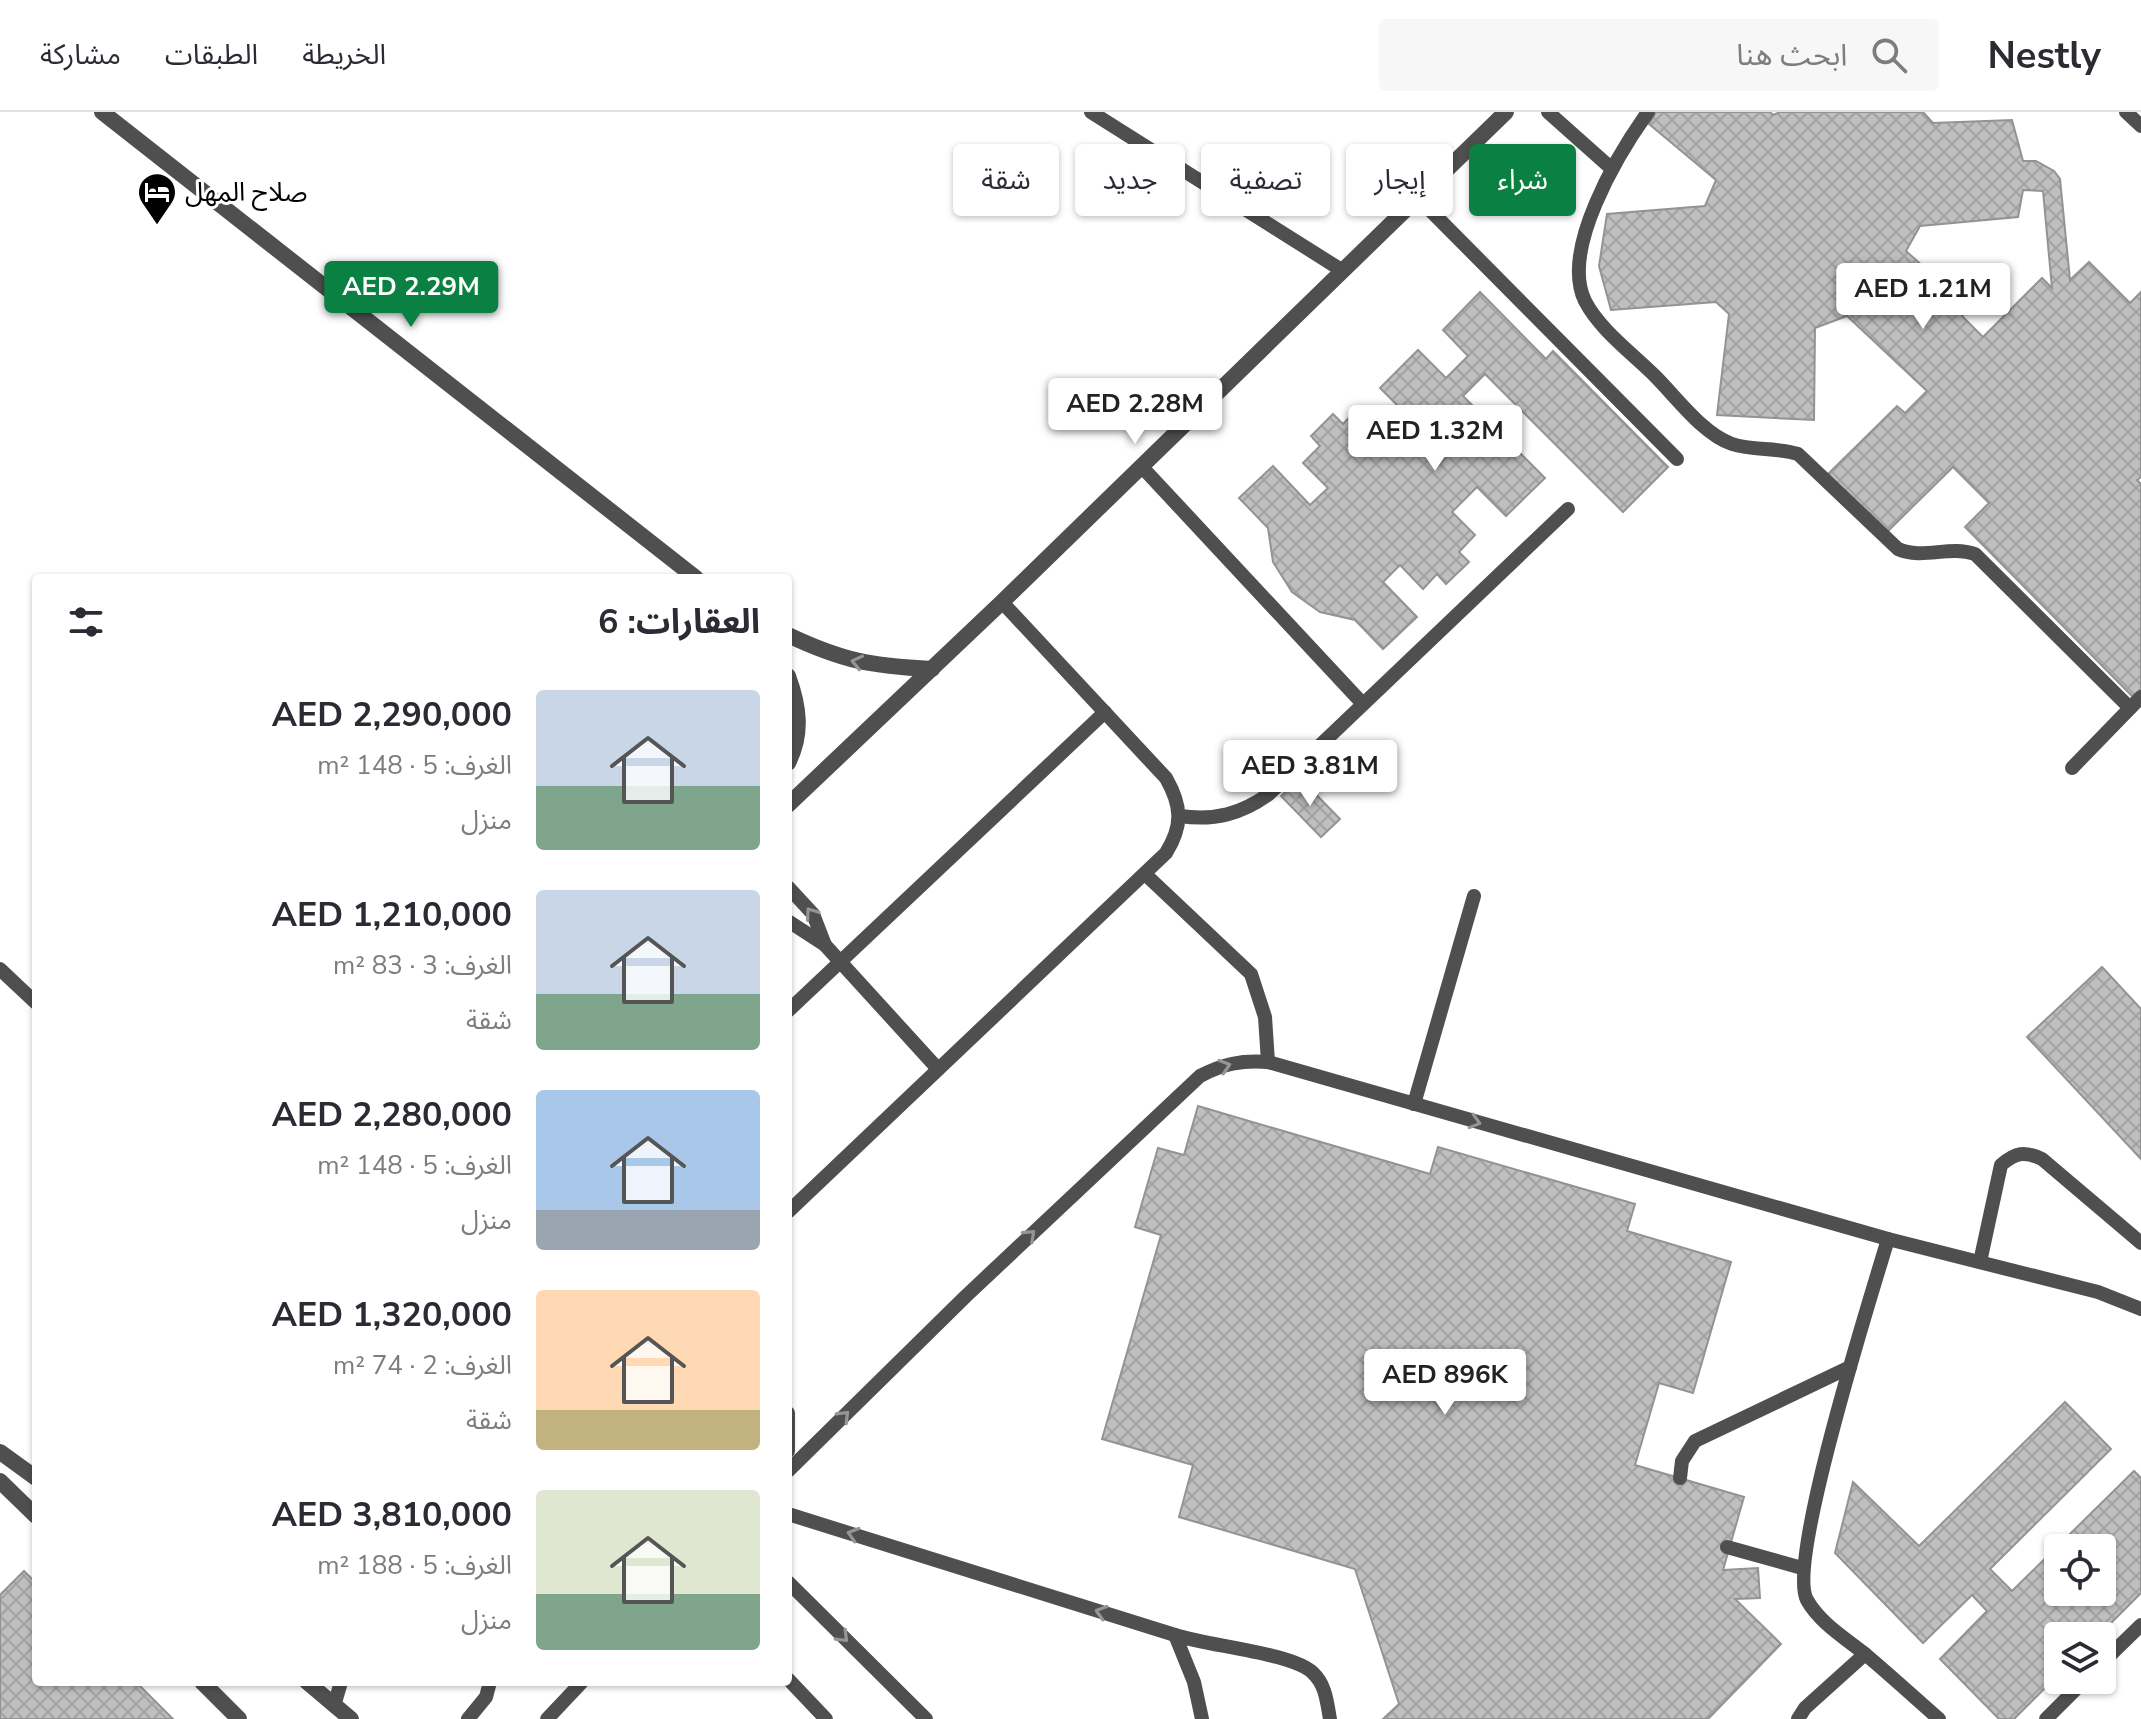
<!DOCTYPE html>
<html lang="ar">
<head>
<meta charset="utf-8">
<style>
	:root { --surface:#fff; --page:#f7f7f7; --text:#2b2b33; --muted:#7c7c81; --line:#e1e1e2; --accent:#0b8043 }
	body { margin:0; font-family:"Nunito Sans","Noto Sans Arabic",sans-serif; background:var(--page); color:var(--text); direction:rtl; height:100vh; display:flex; flex-direction:column; font-size:30px; white-space:nowrap }
	* { box-sizing:border-box; margin:0 }
	p { font-size:26px; color:var(--muted) }
	.icon { flex:none; width:44px; height:44px; fill:none; stroke:currentColor; stroke-width:2; stroke-linecap:round; stroke-linejoin:round }
	.map { position:relative; flex:1; overflow:hidden; direction:ltr }
	.details { position:absolute; left:32px; top:462px; width:760px; height:1112px; display:flex; flex-direction:column; background:var(--surface); border-radius:8px; box-shadow:0 2px 6px #0004; direction:rtl }
	.details>* { flex:none }
	.banner { position:absolute; left:816px; top:32px; width:760px; height:72px; direction:rtl; display:flex; gap:16px }
	.fabs { position:absolute; left:2044px; top:1422px; display:grid; gap:16px }
	.fabs a { display:grid; place-items:center; width:72px; height:72px; border-radius:8px; background:var(--surface); box-shadow:0 2px 6px #0004; font-size:40px }
	.price { position:absolute; translate:-50% -68px; padding:0 18px; border-radius:8px; background:#fff; color:#222; font-size:26px; line-height:52px; filter:drop-shadow(0 2px 4px #0008) }
	.price::after { content:''; position:absolute; left:50%; top:48px; width:24px; height:18px; margin-left:-12px; background:inherit; clip-path:polygon(0 0,100% 0,50% 100%) }
	.price.active { background:var(--accent); color:#fff }
	ul { padding:0; list-style:none }
	li { display:flex; align-items:center; gap:24px; height:200px; padding:0 32px }
	li span { display:grid; place-items:center; flex:none; width:224px; height:160px; border-radius:8px; color:#555 }
	li>.icon { margin-inline-start:auto }
	span .icon { width:96px; height:96px; fill:#fffc; stroke-width:1 }
	li b { font-size:34px }
	h2 { display:flex; justify-content:space-between; align-items:center; height:96px; padding:0 32px; font-size:34px }
	.chip { padding:0 28px; border-radius:8px; background:var(--surface); box-shadow:0 2px 6px #0004; font-size:28px; line-height:72px }
	.chip.active { background:var(--accent); color:#fff }
	header { display:flex; align-items:center; gap:48px; box-sizing:border-box; height:112px; padding:0 40px; background:var(--surface); border-bottom:2px solid var(--line) }
	header strong { font-size:38px }
	nav { display:flex; gap:44px; margin-inline-start:auto; font-size:28px }
	.search { width:560px; height:72px; background:var(--page); display:flex; align-items:center; gap:20px; box-sizing:border-box; padding:0 28px; border-radius:8px; color:var(--muted); font-size:30px }
	.map>svg:first-child { display:block }
</style>
</head>
<body>
<header>
<strong>Nestly</strong>
<div class="search"><svg class="icon" aria-label="search" viewBox="0 0 24 24"><circle cx="10" cy="10" r="6"/><path d="M15 15l6 6"/></svg>ابحث هنا</div>
<nav><a>الخريطة</a><a>الطبقات</a><a>مشاركة</a></nav>
</header>
<div class="map">
<svg width="2141" height="1607" viewBox="0 0 2141 1607">
	<defs>
		<pattern id="building-cross-hatch" width="8" height="8" patternUnits="userSpaceOnUse" patternTransform="scale(2)"><rect width="8" height="8" fill="#bfbfbf"/><path d="M0 0l8 8M0 8l8-8" fill="none" stroke="#a2a2a2"/></pattern>
	</defs>
	<rect width="100%" height="100%" fill="#fff"/>
	<!-- building -->
	<g fill="url(#building-cross-hatch)" stroke="#939393" stroke-width="2" fill-rule="evenodd">
		<path d="M1656,0H1770L1773,3L1780,0H1923L1933,11L2012,8L2023,49H2036L2054,59L2060,67L2070,168L2089,150L2130,191L2141,180V365L2137,368L2141,372V577L2133,585L1965,415L1989,391L1953,355L1886,421L1827,363L1897,294L1905,301L1927,279L1847,204L1815,216L1814,308L1717,303L1729,202L1716,190L1611,198L1599,154L1607,102L1705,94L1716,68L1649,12ZM2023,78L2043,79L2052,176L2042,166L1983,225L1962,204L1970,196L1906,139L1920,114L2018,105Z"/>
		<path d="M1480,180L1546,247L1553,239L1668,355L1623,400L1485,262L1463,284L1545,366L1506,404L1477,375L1452,400L1475,423L1459,440L1469,450L1446,472L1437,462L1423,477L1400,453L1383,470L1417,505L1383,537L1355,508L1320,500L1292,480L1273,450L1268,416L1239,386L1273,354L1310,393L1328,376L1303,351L1320,334L1311,324L1333,302L1343,312L1356,298L1380,322L1403,299L1380,276L1418,238L1446,266L1468,244L1443,218Z"/>
		<path d="M1300,666L1340,707L1321,725L1281,684Z"/>
		<path d="M2102,855L2141,897V1047L2027,925Z"/>
		<path d="M1198,994L1430,1062L1438,1035L1635,1092L1627,1119L1731,1150L1693,1281L1659,1271L1635,1353L1744,1385L1723,1458L1758,1456L1760,1486L1735,1487L1781,1532L1708,1607H1383L1399,1592L1355,1457L1179,1405L1193,1353L1102,1327L1161,1123L1135,1115L1158,1036L1184,1043Z"/>
		<path d="M2065,1290L2111,1337L1990,1457L2012,1479L2134,1359L2141,1366V1481L2098,1524H2058V1563L2014,1607H1999L1940,1547L1987,1499L1972,1483L1923,1531L1835,1441L1853,1370L1919,1434ZM2058,1436H2102V1480H2058Z"/>
		<path d="M24,1459L36,1471V1570H136L173,1607H0V1483Z"/>
	</g>
	<g fill="none" stroke-linecap="round" stroke-linejoin="round">
		<!-- lane -->
		<g stroke="#4f4f4f" stroke-width="14">
			<path d="M1091,0L1343,159"/>
			<path d="M1548,0L1612,57"/>
			<path d="M1648,0C1618,42 1560,138 1585,189C1600,218 1632,241 1655,264C1677,286 1703,322 1732,332C1753,339 1776,335 1798,342L1898,437C1923,448 1949,433 1975,442L2130,596"/>
			<path d="M2126,0L2141,14"/>
			<path d="M1418,86L1677,347"/>
			<path d="M1142,355L1363,592"/>
			<path d="M2072,656L2141,585"/>
			<path d="M1180,704C1215,709 1241,702 1269,682L1568,397"/>
			<path d="M1145,762L1251,862L1265,905L1268,950"/>
			<path d="M788,775L813,802L825,833"/>
			<path d="M788,809L825,833L938,957"/>
			<path d="M0,857L36,891"/>
			<path d="M788,899L1105,600"/>
			<path d="M1414,992L1474,784"/>
			<path d="M788,1100L1166,741C1183,714 1182,694 1166,666L1002,490"/>
			<path d="M1888,1127C1872,1181 1786,1451 1807,1488C1820,1511 1845,1526 1865,1542C1890,1563 1914,1585 1939,1607"/>
			<path d="M1980,1150L2001,1053C2016,1040 2025,1039 2042,1047L2141,1131"/>
			<path d="M788,1301V1339"/>
			<path d="M788,1359L966,1184L1200,964C1223,952 1241,948 1268,950L1888,1127L2098,1180L2141,1197"/>
			<path d="M1680,1366L1682,1349L1695,1329L1850,1255"/>
			<path d="M788,1402L1175,1523"/>
			<path d="M1727,1435L1802,1456"/>
			<path d="M788,1470L926,1607"/>
			<path d="M2102,1551L2141,1513"/>
			<path d="M788,1567L826,1607"/>
			<path d="M334,1594L341,1570"/>
			<path d="M468,1607L486,1585L490,1570"/>
			<path d="M547,1607L582,1570"/>
			<path d="M1202,1607L1194,1570L1175,1523C1208,1534 1293,1541 1313,1561C1326,1573 1327,1591 1330,1607"/>
			<path d="M1798,1607L1805,1596L1865,1542"/>
			<path d="M2046,1607L2085,1568"/>
		</g>
		<!-- street -->
		<g stroke="#4f4f4f" stroke-width="16">
			<path d="M102,0L696,466"/>
			<path d="M788,523C843,549 871,554 932,557"/>
			<path d="M788,564C799,594 803,622 788,651"/>
			<path d="M788,693L1002,490L1506,0"/>
			<path d="M0,1340L36,1366"/>
			<path d="M0,1369L36,1404"/>
			<path d="M202,1570L239,1607"/>
			<path d="M307,1570L351,1607"/>
		</g>
	</g>
	<!-- one-way arrows -->
	<defs><path id="oneway-chevron" d="M-2-3.5L2.5 0L-2 3.5" fill="none" stroke-width="1.6" stroke-linecap="round" stroke-linejoin="round" transform="scale(2)"/></defs>
	<g stroke="#959595">
		<use href="#oneway-chevron" transform="translate(857 550) rotate(-167)"/>
		<use href="#oneway-chevron" transform="translate(811 801) rotate(-125)"/>
		<use href="#oneway-chevron" transform="translate(1225 954) rotate(-17)"/>
		<use href="#oneway-chevron" transform="translate(1475 1010) rotate(16)"/>
		<use href="#oneway-chevron" transform="translate(1030 1123) rotate(-43)"/>
		<use href="#oneway-chevron" transform="translate(844 1304) rotate(-45)"/>
		<use href="#oneway-chevron" transform="translate(853 1422) rotate(-163)"/>
		<use href="#oneway-chevron" transform="translate(1101 1500) rotate(-163)"/>
		<use href="#oneway-chevron" transform="translate(843 1525) rotate(45)"/>
	</g>
	<!-- icons -->
	<defs>
		<symbol id="hotel-pin" viewBox="-11 -11 22 30"><path d="M0 17L-7.5 6A9.5 9.5 0 1 1 7.5 6Z" fill="#000" stroke="#fff"/><path d="M-6-4.5h1.5V1H6V5H4.5V3h-9V5H-6ZM-4 0a1.8 1.8 0 1 1 3.6 0ZM.5 0V-2.5h3Q6-2.5 6 0Z" fill="#fff"/></symbol>
	</defs>
	<g fill-rule="evenodd">
		<use href="#hotel-pin" x="135" y="58" width="44" height="60"/>
	</g>
	<g text-anchor="middle" dominant-baseline="central" stroke-width="6" stroke-linejoin="round" paint-order="stroke">
		<!-- poi labels -->
		<g font-size="26" fill="#000" stroke="#fff" text-anchor="start">
			<text x="185" y="80">صلاح المهل</text>
		</g>
	</g>
</svg>
<div class="fabs">
<a><svg class="icon" aria-label="locate" viewBox="0 0 24 24"><circle cx="12" cy="12" r="6"/><path d="M12 2v4M12 18v4M2 12h4M18 12h4"/></svg></a>
<a><svg class="icon" aria-label="layers" viewBox="0 0 24 24"><path d="M12 4l9 5-9 5-9-5zM3 14l9 5 9-5"/></svg></a>
</div>
<b class="price active" style="left:411px;top:217px">AED 2.29M</b>
<b class="price" style="left:1923px;top:219px">AED 1.21M</b>
<b class="price" style="left:1135px;top:334px">AED 2.28M</b>
<b class="price" style="left:1435px;top:361px">AED 1.32M</b>
<b class="price" style="left:1310px;top:696px">AED 3.81M</b>
<b class="price" style="left:1445px;top:1305px">AED 896K</b>
<div class="banner">
<a class="chip active">شراء</a>
<a class="chip">إيجار</a>
<a class="chip">تصفية</a>
<a class="chip">جديد</a>
<a class="chip">شقة</a>
</div>
<section class="details">
<h2>العقارات: 6<svg class="icon" aria-label="filters" viewBox="0 0 24 24"><path d="M4 7h16M4 17h16"/><circle cx="9" cy="7" r="2"/><circle cx="15" cy="17" r="2"/></svg></h2>
<ul>
<li><span style="background:linear-gradient(#c9d6e8 60%,#7fa58c 0)"><svg class="icon" aria-label="home" viewBox="0 0 24 24"><path d="M3 11l9-7 9 7M6 9v11h12V9"/></svg></span><div><b>AED 2,290,000</b><p>الغرف: 5 · 148 m²</p><p>منزل</p></div></li>
<li><span style="background:linear-gradient(#c9d6e8 65%,#7fa58c 0)"><svg class="icon" aria-label="home" viewBox="0 0 24 24"><path d="M3 11l9-7 9 7M6 9v11h12V9"/></svg></span><div><b>AED 1,210,000</b><p>الغرف: 3 · 83 m²</p><p>شقة</p></div></li>
<li><span style="background:linear-gradient(#a9c7e8 75%,#9aa5b1 0)"><svg class="icon" aria-label="home" viewBox="0 0 24 24"><path d="M3 11l9-7 9 7M6 9v11h12V9"/></svg></span><div><b>AED 2,280,000</b><p>الغرف: 5 · 148 m²</p><p>منزل</p></div></li>
<li><span style="background:linear-gradient(#ffd9b3 75%,#c2b280 0)"><svg class="icon" aria-label="home" viewBox="0 0 24 24"><path d="M3 11l9-7 9 7M6 9v11h12V9"/></svg></span><div><b>AED 1,320,000</b><p>الغرف: 2 · 74 m²</p><p>شقة</p></div></li>
<li><span style="background:linear-gradient(#dfe7d0 65%,#7fa58c 0)"><svg class="icon" aria-label="home" viewBox="0 0 24 24"><path d="M3 11l9-7 9 7M6 9v11h12V9"/></svg></span><div><b>AED 3,810,000</b><p>الغرف: 5 · 188 m²</p><p>منزل</p></div></li>
</ul>
</section>
</div>
</body>
</html>
